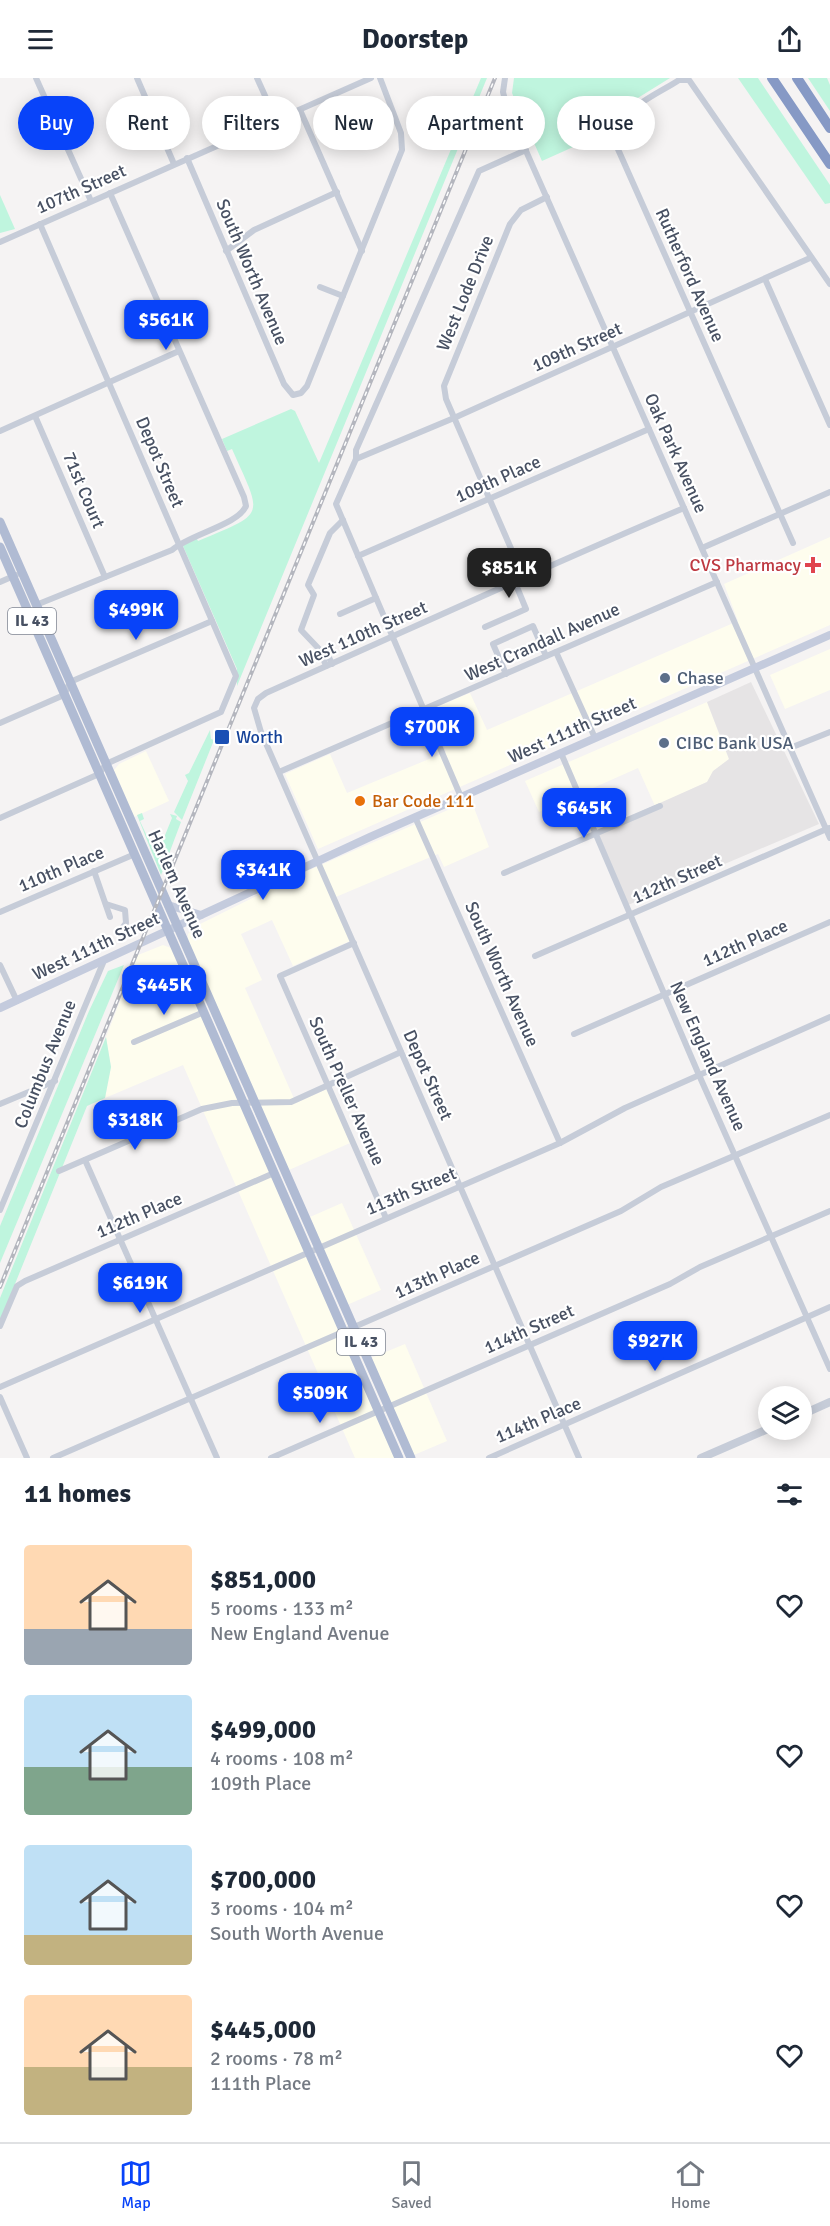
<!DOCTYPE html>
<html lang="en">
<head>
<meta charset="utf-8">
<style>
	:root { --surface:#fff; --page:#f6f6f7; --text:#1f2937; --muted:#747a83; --line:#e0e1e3; --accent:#0843f9 }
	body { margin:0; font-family:Signika,sans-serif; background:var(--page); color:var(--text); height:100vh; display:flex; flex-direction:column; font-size:22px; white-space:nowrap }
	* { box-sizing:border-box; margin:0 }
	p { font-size:20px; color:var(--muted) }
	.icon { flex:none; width:33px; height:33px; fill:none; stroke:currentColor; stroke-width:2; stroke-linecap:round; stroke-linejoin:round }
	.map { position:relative; height:1380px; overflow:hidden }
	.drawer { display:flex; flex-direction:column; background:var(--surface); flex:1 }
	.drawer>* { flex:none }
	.banner { position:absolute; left:18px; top:18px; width:795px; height:54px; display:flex; gap:12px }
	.controls { position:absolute; left:758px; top:1308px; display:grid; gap:12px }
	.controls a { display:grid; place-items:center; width:54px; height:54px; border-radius:50%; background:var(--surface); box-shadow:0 3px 15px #0003; font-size:30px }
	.price { position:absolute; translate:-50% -51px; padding:0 14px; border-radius:12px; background:var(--accent); color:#fff; font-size:20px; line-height:39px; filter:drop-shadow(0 2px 3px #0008) }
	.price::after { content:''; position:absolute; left:50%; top:36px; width:18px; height:14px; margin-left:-9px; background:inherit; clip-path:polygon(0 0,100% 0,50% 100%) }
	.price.selected { background:#222; color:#fff }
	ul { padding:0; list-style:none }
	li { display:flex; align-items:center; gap:18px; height:150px; padding:0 24px }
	li span { display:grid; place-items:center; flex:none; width:168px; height:120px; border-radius:6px; color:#555 }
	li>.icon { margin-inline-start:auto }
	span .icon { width:72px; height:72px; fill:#fffc; stroke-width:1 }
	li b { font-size:26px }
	h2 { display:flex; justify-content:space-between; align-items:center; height:72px; padding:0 24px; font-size:26px }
	.pill { padding:0 21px; border-radius:27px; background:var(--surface); box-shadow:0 3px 15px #0003; font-size:21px; line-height:54px }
	.pill.selected { background:var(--accent); color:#fff }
	header { display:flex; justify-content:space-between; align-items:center; height:78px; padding:0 24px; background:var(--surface); font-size:27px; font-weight:700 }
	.dock { display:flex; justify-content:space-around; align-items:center; height:84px; border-top:2px solid var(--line); background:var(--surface); font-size:16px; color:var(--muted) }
	.dock a { display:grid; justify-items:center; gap:3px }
	.dock .selected { color:var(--accent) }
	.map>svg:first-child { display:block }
</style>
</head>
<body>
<header><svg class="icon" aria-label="menu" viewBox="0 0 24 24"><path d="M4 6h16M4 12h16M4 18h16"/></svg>Doorstep<svg class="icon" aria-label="share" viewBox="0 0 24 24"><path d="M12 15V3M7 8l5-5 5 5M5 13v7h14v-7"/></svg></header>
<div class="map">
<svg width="830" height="1380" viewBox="0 0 830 1380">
	<rect width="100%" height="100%" fill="#f5f3f3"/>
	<!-- commercial -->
	<g fill="#fefdee">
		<path d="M830,459V547L318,771L285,696L330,676L347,715L446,674L429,632L470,615L487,652L738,543L724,506Z"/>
		<path d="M830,571V612L785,631L770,597Z"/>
		<path d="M707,624L729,681L707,704L655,728L638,690L539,734L525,703Z"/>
		<path d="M146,673L169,723L134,739L114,692L119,686Z"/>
		<path d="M471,722L489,769L444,789L438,776L433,778L331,821L350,863L293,888L272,842L241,856L262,902L245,910L296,1025L327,1011L350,1065L289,1092L188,863V856L194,849L307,793Z"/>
		<path d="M163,867L171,870L396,1380H355L183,987L105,1020L111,989L106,959L138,877Z"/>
		<path d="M342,1125L381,1212L347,1227L310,1139Z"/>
		<path d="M405,1266L447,1363L414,1377L371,1280Z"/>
	</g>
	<!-- education -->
	<path fill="#e6e4e5" d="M751,604L819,746L628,827L597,753L707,704L713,693L729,681L707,624Z"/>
	<!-- green -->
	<g fill="#bff5de">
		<path d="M481,0H487L237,608V591L183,468L196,459L198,463C268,434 262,439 232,371L227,373L222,361L291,331L295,333L319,385Z"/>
		<path d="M514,0H670L620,31V39L611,52L542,83L512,15Z"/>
		<path d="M738,0H758L830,107V125L825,126Z"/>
		<path d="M808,0H827L830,7V33Z"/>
		<path d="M0,117L15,151L0,155Z"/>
		<path d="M210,652L211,661L214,662L182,742L174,734L188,703L185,697L189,695Z"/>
		<path d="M142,735L144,741L140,743L151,767H161L172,740L170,736L177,738L176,741L181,744L161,797L137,737Z"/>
		<path d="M124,887L0,1185V1148L89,933L108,893Z"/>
		<path d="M106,959L111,989L105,1020L87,1028L0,1243V1220Z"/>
	</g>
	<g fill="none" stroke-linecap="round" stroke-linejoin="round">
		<!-- minor -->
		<g stroke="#c6ccd8" stroke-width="6">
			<path d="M36,0L91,123"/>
			<path d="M137,0L174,86"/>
			<path d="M257,0L276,42"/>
			<path d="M505,0L503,14L507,30L830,760"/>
			<path d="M300,32L362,173"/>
			<path d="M187,80L284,306L293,317L301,315L307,308L343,218"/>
			<path d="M0,164L371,0"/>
			<path d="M226,173L254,152L337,114"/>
			<path d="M765,201L830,347"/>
			<path d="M320,209L343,218L402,72L401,55L380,0"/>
			<path d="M35,338L105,499"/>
			<path d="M0,353L179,273"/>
			<path d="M356,381L454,340L810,180"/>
			<path d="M793,465L617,69C606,36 657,17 679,2H689L830,206"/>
			<path d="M702,470L830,414"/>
			<path d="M358,478L649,351"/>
			<path d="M523,498L446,321L444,308L510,146L521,132L547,119"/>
			<path d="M0,504L16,497"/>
			<path d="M36,527L172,472C190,456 238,447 246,428L244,419L110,115"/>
			<path d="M340,536L376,520"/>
			<path d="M485,549L526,531L514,502"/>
			<path d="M320,572L326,588"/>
			<path d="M556,574L595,660"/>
			<path d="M332,586L327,575L320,572L301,552L314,517L308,507L330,455L343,442"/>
			<path d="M506,596L493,566L533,548L546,578"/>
			<path d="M0,645L64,617L70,604L212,543"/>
			<path d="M790,670L830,654"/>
			<path d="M561,675L699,997L830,1291"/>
			<path d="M279,694L717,504"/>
			<path d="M461,719L336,426L356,381V372L479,93L526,72"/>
			<path d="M415,739L560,1065"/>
			<path d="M0,740L99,696L106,686L221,634L236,598L40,146"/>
			<path d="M94,793L110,839"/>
			<path d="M504,795L660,728"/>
			<path d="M106,826L125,832L126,845L123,849"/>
			<path d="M0,834L135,776"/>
			<path d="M354,865L280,898L386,1140"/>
			<path d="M535,878L829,750"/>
			<path d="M0,887L17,923"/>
			<path d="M574,956L830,844"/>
			<path d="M134,964L204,934"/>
			<path d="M0,1026L55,1003"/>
			<path d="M85,1082L217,1380"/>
			<path d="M59,1093L202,1031L232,1025L291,1024L401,974"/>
			<path d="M0,1132L103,885"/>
			<path d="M0,1248L17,1208L25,1203L274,1095"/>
			<path d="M0,1309L560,1065L625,1030L830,939"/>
			<path d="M0,1319L27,1380"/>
			<path d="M53,1380L621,1133L661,1109L830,1037"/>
			<path d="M271,1380L670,1206L700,1189L830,1133"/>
			<path d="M489,1380L830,1229"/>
			<path d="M579,1380L261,654L254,630L258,621L266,615C406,553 544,489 684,430"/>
		</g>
		<!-- tertiary -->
		<g stroke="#c6ccd8" stroke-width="8">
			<path d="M801,1337L830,1324"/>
			<path d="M701,1380L768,1351"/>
		</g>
		<!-- secondary -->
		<g stroke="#c4cbdd" stroke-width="8">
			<path d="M168,827L201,837"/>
			<path d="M0,930L370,759L830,557"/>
		</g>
		<!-- primary -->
		<g stroke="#b0bbd3" stroke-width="9">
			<path d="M0,444L411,1380"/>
			<path d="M0,469L399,1380"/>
		</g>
		<!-- motorway -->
		<g stroke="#8699c5" stroke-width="10">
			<path d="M772,0L830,86"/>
			<path d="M797,0L830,50"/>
		</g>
		<defs>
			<path id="rail" d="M0,1209L495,0"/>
		</defs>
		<!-- rail casing -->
		<use href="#rail" stroke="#b4b6be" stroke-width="4"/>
		<!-- rail -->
		<use href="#rail" stroke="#fff" stroke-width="1.5" stroke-dasharray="4.5" stroke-linecap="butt"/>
	</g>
	<!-- markers -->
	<path fill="#e0444e" stroke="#fff" stroke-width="2" d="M810 478h6v6h6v6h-6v6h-6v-6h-6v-6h6z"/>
	<g fill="#5c6f8a" stroke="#fff" stroke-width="2">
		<circle cx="665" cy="600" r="6"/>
		<circle cx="664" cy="665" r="6"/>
	</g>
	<rect fill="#1a4fb4" stroke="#fff" stroke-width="2" x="214" y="651" width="16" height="16" rx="3"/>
	<circle fill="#e8710a" stroke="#fff" stroke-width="2" cx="360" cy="723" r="6"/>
	<g text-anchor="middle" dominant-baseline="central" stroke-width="4.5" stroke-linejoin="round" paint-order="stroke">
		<!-- shield labels -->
		<g fill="#fff" stroke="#7f8592" stroke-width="1.5">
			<rect x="8" y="530" width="48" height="26" rx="4.5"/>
			<rect x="337" y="1251" width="48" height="26" rx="4.5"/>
		</g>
		<g font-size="16" font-weight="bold" fill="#485163">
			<text x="32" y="543">IL 43</text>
			<text x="361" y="1264">IL 43</text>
		</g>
		<!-- street labels -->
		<g font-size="18" fill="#485163" stroke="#fff">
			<text transform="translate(81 111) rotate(-24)">107th Street</text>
			<text transform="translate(252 194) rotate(67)">South Worth Avenue</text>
			<text transform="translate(690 197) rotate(66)">Rutherford Avenue</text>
			<text transform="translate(465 215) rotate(-68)">West Lode Drive</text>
			<text transform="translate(577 269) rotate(-24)">109th Street</text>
			<text transform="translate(676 375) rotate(66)">Oak Park Avenue</text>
			<text transform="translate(160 384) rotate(67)">Depot Street</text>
			<text transform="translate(498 401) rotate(-24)">109th Place</text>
			<text transform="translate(84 412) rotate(67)">71st Court</text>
			<text transform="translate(363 556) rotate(-24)">West 110th Street</text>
			<text transform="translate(542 564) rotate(-24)">West Crandall Avenue</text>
			<text transform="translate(572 652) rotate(-24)">West 111th Street</text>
			<text transform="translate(61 791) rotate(-23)">110th Place</text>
			<text transform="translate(677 801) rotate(-24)">112th Street</text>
			<text transform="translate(177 806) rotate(66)">Harlem Avenue</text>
			<text transform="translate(745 865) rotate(-24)">112th Place</text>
			<text transform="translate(96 868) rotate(-25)">West 111th Street</text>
			<text transform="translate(502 896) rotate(66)">South Worth Avenue</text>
			<text transform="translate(708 978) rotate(66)">New England Avenue</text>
			<text transform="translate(45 986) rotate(-68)">Columbus Avenue</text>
			<text transform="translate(428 997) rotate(66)">Depot Street</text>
			<text transform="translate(347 1013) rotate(66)">South Preller Avenue</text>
			<text transform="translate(411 1113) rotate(-23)">113th Street</text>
			<text transform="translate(139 1137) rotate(-23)">112th Place</text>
			<text transform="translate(437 1197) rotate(-24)">113th Place</text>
			<text transform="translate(529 1251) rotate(-24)">114th Street</text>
			<text transform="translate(538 1342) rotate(-23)">114th Place</text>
		</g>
		<!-- health labels -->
		<g font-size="18" fill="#be3a42" stroke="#fff" text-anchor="end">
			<text x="801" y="487">CVS Pharmacy</text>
		</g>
		<!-- service labels -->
		<g font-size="18" fill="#4e5e75" stroke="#fff" text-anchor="start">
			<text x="677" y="600">Chase</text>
			<text x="676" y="665">CIBC Bank USA</text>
		</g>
		<!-- transit labels -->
		<g font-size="18" fill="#164399" stroke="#fff" text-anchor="start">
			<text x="236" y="659">Worth</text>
		</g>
		<!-- food labels -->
		<g font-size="18" fill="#c56008" stroke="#fff" text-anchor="start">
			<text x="372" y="723">Bar Code 111</text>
		</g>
	</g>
</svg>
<div class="controls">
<a><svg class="icon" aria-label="layers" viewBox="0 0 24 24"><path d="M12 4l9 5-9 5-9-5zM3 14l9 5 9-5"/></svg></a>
</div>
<b class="price" style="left:166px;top:273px">$561K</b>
<b class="price selected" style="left:509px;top:521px">$851K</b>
<b class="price" style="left:136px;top:563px">$499K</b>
<b class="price" style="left:432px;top:680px">$700K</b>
<b class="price" style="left:584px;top:761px">$645K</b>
<b class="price" style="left:263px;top:823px">$341K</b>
<b class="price" style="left:164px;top:938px">$445K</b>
<b class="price" style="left:135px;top:1073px">$318K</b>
<b class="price" style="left:140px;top:1236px">$619K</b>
<b class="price" style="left:655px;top:1294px">$927K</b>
<b class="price" style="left:320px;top:1346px">$509K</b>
<div class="banner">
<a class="pill selected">Buy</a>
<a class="pill">Rent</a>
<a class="pill">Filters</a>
<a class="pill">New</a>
<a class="pill">Apartment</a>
<a class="pill">House</a>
</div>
</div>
<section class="drawer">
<h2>11 homes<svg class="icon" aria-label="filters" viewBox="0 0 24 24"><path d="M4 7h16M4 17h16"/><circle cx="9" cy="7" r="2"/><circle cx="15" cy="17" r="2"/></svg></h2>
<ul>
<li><span style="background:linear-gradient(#ffd9b3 70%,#9aa5b1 0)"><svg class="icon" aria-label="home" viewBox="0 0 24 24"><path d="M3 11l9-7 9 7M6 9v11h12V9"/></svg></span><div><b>$851,000</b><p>5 rooms · 133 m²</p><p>New England Avenue</p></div><svg class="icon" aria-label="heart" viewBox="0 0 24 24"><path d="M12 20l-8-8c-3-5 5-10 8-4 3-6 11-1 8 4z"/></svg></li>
<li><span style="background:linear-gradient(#bfe0f5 60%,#7fa58c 0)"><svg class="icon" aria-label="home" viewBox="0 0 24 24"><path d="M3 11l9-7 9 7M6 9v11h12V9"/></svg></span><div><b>$499,000</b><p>4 rooms · 108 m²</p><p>109th Place</p></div><svg class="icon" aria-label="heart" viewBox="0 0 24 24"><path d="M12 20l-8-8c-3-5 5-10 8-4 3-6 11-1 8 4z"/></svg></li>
<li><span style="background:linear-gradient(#bfe0f5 75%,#c2b280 0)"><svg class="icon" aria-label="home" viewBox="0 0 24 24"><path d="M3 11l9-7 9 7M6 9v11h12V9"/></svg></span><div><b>$700,000</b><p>3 rooms · 104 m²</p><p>South Worth Avenue</p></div><svg class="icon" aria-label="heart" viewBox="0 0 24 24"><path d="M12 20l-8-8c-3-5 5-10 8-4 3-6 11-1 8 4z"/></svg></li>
<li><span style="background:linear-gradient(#ffd9b3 60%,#c2b280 0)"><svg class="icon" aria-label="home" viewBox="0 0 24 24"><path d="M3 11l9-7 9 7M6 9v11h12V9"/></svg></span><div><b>$445,000</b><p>2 rooms · 78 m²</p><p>111th Place</p></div><svg class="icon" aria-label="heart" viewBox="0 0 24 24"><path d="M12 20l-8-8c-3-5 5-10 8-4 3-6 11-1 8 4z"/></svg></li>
</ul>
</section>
<nav class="dock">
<a class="selected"><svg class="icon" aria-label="map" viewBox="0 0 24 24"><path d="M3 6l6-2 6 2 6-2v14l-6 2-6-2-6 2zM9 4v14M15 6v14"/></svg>Map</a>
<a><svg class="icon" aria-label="saved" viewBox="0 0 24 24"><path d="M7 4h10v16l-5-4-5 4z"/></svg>Saved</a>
<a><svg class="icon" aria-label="home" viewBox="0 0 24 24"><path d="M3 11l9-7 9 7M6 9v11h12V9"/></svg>Home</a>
</nav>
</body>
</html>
